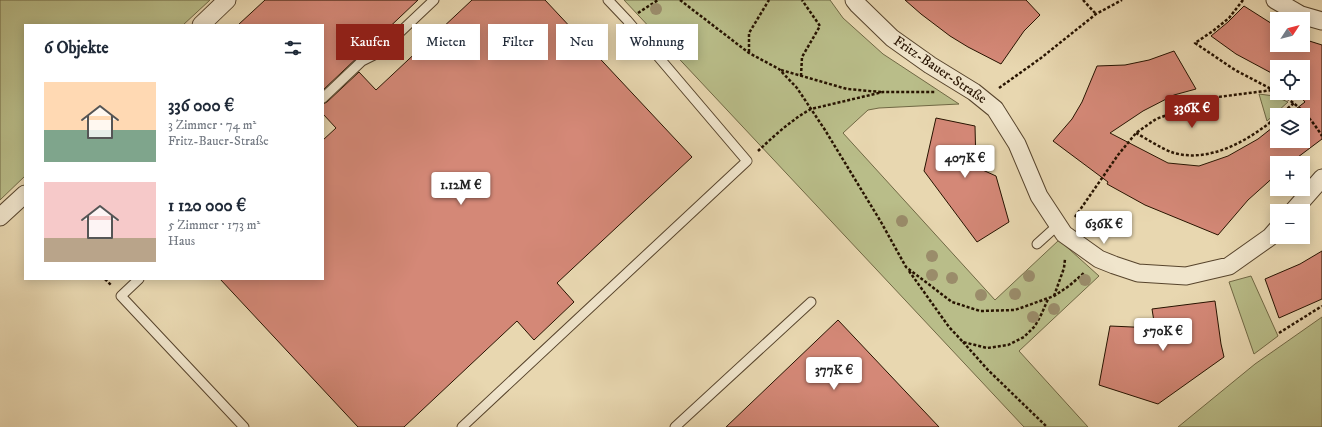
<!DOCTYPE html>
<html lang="de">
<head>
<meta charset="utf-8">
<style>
	:root { --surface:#fff; --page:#f2f2f3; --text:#1f2937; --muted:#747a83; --accent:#8f2418 }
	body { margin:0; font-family:"IM FELL DW Pica",serif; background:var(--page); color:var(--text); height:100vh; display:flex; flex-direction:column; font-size:15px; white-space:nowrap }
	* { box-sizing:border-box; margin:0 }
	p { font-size:13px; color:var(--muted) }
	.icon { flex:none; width:22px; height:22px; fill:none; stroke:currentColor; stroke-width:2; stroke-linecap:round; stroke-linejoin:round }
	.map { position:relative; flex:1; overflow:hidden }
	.sheet { position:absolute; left:24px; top:24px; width:300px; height:256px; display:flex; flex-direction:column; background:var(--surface); border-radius:0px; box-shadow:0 2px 10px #0003 }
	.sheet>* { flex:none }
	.banner { position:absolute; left:336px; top:24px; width:380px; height:36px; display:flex; gap:8px }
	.needle { width:26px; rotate:54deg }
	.buttons { position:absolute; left:1270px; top:12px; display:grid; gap:8px }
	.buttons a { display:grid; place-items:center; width:40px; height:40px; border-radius:0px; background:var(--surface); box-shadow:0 2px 10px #0003; font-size:20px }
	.price { position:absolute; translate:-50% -34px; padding:0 9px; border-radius:4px; background:#fff; color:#222; font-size:13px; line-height:26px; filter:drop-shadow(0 1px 2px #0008) }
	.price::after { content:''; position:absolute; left:50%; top:24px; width:12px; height:9px; margin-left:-6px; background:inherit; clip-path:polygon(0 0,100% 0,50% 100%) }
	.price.current { background:var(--accent); color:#fff }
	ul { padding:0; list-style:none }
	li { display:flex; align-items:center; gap:12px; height:100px; padding:0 20px }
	li span { display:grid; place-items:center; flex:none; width:112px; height:80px; border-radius:0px; color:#555 }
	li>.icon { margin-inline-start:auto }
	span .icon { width:48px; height:48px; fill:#fffc; stroke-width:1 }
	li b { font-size:17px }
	h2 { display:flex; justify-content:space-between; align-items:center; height:48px; padding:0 20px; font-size:17px }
	.pill { padding:0 14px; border-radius:0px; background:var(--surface); box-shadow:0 2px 10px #0003; font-size:14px; line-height:36px }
	.pill.current { background:var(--accent); color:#fff }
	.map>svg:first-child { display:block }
</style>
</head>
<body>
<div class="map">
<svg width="1322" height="427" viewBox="0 0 1322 427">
	<rect width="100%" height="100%" fill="#e8d7b0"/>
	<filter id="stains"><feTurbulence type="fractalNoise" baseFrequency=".005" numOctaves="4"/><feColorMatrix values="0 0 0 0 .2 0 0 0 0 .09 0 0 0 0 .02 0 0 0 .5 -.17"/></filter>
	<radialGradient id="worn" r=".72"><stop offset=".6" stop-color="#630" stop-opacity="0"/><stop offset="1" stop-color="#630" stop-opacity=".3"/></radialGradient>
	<!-- green -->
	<g fill="#b9bd89" stroke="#706844">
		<path d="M0,0H210L183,25H25V176L0,200Z"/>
		<path d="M624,0H830L843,18L883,54L959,104L879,108L868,110L843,133L995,300L1059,240L1099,276L1019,351L1088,427H1024Z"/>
		<path d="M1259,94L1274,96L1288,102L1267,121Z"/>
		<path d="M1251,276L1278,336L1254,354L1229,282Z"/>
		<path d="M1322,317V427H1178L1255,364Z"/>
	</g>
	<!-- building -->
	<g fill="#d48877" stroke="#271300">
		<path d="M265,0H418L323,90V25H238Z"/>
		<path d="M472,0H545L692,157L557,283L574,302L534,340L517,321L404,427H358L220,279H323V140L336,128L323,114V104L327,102L359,72L376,90Z"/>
		<path d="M905,0H1026L1040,15L1024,31L1001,64L968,47L950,36L921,14Z"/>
		<path d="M1244,6L1277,27V45H1303V39L1322,45V139L1290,163H1277V174L1248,200L1218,235L1145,205L1107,184L1108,182L1053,141L1072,119L1082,102L1097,66L1125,65L1149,60L1174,51L1196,89L1174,95L1143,111L1110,133L1168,163L1199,166L1228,156L1258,139L1277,124V141H1303V115H1288L1305,102L1297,93H1303V67H1277V76L1236,54L1211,36L1228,22Z"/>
		<path d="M936,118L975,126L976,167L996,176L1009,222L977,242L924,171Z"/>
		<path d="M1322,251V299L1279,318L1265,279L1300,264Z"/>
		<path d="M1215,301L1221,344L1224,357L1158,404L1099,385L1110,326L1155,328L1152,309Z"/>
		<path d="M838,320L939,427H726Z"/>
	</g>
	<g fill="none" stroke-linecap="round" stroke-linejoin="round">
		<defs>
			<g id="service">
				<path d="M323,98L362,61L378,53L434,0"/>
				<path d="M1037,244L1058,225"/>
				<path d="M139,279L121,296L244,427"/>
				<path d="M462,427L747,161L627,20L608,0"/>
				<path d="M675,427L811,302"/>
			</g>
			<g id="minor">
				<path d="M854,0L858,5L892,38L930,65L974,92L995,109L1017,144L1039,196L1064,234L1099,259L1114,265L1138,273L1186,276L1229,266L1270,237L1277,229"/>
				<path d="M1275,0L1301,15L1322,21"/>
				<path d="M201,25L227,0"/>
				<path d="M1293,211L1322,178"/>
				<path d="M0,217L25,194"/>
			</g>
		</defs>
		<!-- service casing -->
		<use href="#service" stroke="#57442c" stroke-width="11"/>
		<!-- minor casing -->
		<use href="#minor" stroke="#57442c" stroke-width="19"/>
		<!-- path -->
		<g stroke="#271300" stroke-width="2.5" stroke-dasharray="3 2" stroke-linecap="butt">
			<path d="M680,0L749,53L779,69L797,88L825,130L881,222L906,267L952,302L980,311L1015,310L1054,296L1069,286L1085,272"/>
			<path d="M1083,0L1096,14"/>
			<path d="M1243,0L1229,18L1213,31L1195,43L1235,70L1277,92"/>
			<path d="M638,13L658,0"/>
			<path d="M749,52V33L769,0"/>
			<path d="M781,70L847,89L881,92"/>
			<path d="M801,76L802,57L820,26L802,0"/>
			<path d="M999,88L1041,58L1096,14L1122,0"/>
			<path d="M1278,93C1297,103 1311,118 1322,136"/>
			<path d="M1280,115L1294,103"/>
			<path d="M1136,133C1147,139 1162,149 1174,153C1211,163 1249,140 1277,117"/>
			<path d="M758,151C774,136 791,120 811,109L883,92H936"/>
			<path d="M1075,217L1118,155L1136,133L1156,119L1218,97L1273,90"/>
			<path d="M909,271L949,327L963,342L987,348L1008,345L1024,337L1035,326L1042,313L1048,299"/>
			<path d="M105,279L111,285"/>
			<path d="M1054,296L1064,268L1065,259"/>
			<path d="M1279,333L1322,306"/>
			<path d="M963,342L988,370L1047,427"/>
		</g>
		<!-- service -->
		<use href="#service" stroke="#f0e5cc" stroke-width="9"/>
		<!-- minor -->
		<use href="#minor" stroke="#f0e5cc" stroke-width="17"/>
	</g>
	<!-- trees -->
	<g fill="#9a8c6a">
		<circle cx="656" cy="9" r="6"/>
		<circle cx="685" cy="37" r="6"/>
		<circle cx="902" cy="221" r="6"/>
		<circle cx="932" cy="256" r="6"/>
		<circle cx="932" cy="275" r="6"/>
		<circle cx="1029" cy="276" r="6"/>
		<circle cx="952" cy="278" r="6"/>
		<circle cx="1085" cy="280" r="6"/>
		<circle cx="1015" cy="294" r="6"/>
		<circle cx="981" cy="295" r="6"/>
		<circle cx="1054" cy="309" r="6"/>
		<circle cx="1033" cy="317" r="6"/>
	</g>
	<g text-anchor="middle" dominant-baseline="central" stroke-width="3.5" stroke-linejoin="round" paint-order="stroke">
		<!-- street labels -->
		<g font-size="14" fill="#271300" stroke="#f0e5cc">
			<text transform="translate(940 70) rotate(34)">Fritz-Bauer-Straße</text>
		</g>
	</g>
	<rect width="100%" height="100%" filter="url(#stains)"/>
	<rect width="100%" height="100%" fill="url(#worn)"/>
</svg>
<div class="buttons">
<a><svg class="needle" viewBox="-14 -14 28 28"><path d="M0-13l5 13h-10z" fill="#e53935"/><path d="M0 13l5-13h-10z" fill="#747a83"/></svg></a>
<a><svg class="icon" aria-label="locate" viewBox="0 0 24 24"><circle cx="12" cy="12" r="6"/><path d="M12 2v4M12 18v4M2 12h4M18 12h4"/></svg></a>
<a><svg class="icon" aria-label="layers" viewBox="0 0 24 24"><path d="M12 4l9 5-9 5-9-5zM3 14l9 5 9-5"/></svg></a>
<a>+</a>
<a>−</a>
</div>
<b class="price current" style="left:1192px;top:129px">336K €</b>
<b class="price" style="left:965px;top:179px">407K €</b>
<b class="price" style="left:461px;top:206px">1.12M €</b>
<b class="price" style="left:1104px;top:245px">636K €</b>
<b class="price" style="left:1163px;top:352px">570K €</b>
<b class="price" style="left:834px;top:391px">377K €</b>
<div class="banner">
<a class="pill current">Kaufen</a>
<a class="pill">Mieten</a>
<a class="pill">Filter</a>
<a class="pill">Neu</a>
<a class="pill">Wohnung</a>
</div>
<section class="sheet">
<h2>6 Objekte<svg class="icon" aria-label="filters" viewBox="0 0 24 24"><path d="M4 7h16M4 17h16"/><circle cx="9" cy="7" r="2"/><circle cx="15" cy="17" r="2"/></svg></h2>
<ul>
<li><span style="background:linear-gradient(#ffd9b3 60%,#7fa58c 0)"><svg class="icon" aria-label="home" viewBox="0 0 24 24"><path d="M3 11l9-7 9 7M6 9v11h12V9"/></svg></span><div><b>336 000 €</b><p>3 Zimmer · 74 m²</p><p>Fritz-Bauer-Straße</p></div></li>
<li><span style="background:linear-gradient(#f6c9c9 70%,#b9a48a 0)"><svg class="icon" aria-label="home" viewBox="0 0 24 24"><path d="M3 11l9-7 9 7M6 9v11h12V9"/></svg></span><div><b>1 120 000 €</b><p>5 Zimmer · 173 m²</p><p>Haus</p></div></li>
</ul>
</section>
</div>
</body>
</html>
